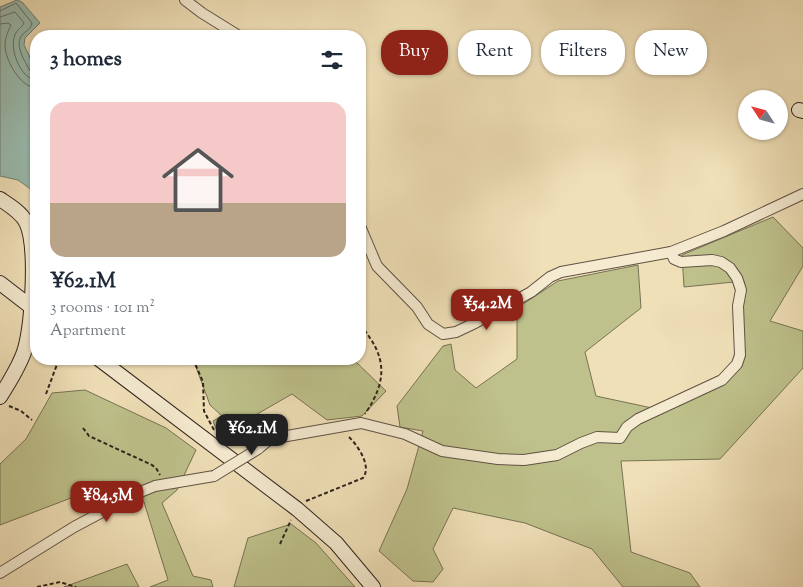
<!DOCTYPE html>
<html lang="en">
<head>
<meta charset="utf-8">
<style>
	:root { --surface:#fff; --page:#f6f6f7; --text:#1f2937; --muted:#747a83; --line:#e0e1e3; --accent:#8f2418 }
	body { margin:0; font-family:"Sorts Mill Goudy",serif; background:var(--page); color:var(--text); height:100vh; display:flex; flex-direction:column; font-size:19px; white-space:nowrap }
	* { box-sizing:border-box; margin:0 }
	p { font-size:16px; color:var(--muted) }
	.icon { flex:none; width:28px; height:28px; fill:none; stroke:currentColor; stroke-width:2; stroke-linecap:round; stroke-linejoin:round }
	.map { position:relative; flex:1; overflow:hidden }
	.details { position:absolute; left:30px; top:30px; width:336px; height:335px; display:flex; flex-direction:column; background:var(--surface); border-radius:20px; box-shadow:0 1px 4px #0004 }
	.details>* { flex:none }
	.banner { position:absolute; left:381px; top:30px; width:346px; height:45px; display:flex; gap:10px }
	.needle { width:32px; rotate:306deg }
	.controls { position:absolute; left:738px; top:90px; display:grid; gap:10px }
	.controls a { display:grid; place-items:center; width:50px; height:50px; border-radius:50%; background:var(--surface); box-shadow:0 1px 4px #0004; font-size:25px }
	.price { position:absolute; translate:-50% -42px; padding:0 11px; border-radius:10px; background:var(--accent); color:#fff; font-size:16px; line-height:32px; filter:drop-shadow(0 1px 2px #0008) }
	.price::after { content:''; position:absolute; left:50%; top:30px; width:15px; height:11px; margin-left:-8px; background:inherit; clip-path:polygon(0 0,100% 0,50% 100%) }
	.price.on { background:#222; color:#fff }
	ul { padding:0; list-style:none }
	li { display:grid; align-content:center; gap:10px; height:265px; padding:0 20px }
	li+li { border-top:1px solid var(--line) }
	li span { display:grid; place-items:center; height:155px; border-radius:15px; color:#555 }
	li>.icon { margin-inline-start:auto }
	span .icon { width:90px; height:90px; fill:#fffc; stroke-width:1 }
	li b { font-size:21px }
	h2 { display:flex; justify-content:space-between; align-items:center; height:60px; padding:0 20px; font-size:21px }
	.tag { padding:0 18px; border-radius:20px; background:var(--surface); box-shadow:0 1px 4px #0004; font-size:18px; line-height:45px }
	.tag.on { background:var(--accent); color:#fff }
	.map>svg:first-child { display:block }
</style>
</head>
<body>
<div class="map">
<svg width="803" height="587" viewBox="0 0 803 587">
	<rect width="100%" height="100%" fill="#f0e0b8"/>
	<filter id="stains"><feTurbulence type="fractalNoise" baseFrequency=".004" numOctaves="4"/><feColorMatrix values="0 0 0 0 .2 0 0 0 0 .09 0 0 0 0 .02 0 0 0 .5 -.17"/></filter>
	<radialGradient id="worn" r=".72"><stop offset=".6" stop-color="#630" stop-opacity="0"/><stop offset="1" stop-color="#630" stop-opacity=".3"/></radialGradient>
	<!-- green -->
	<g fill="#bec18b" stroke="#777254">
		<path d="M773,217L803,248V266L770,321L803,331V368L720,459L621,461L631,552L690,573L700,587H623L592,549L525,523L453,508L433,549L443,569L433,582L413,581L379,551L407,489L423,431L400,427L397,406L443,346L451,344L455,370L476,388L517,359V308L558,281L638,265L641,308L585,352L596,396L666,411L731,378L745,354L742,312L744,281L684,287L682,255Z"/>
		<path d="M193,359H353L386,391L362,416L327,420L292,394L233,428L237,445L217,431L213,421L222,416L210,405Z"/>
		<path d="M85,390L166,428L196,450L177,490L162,503L193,576L211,580L213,587H150L168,580L144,502L92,490L0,525V464L26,439L52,393Z"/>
		<path d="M291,524L316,543L355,587H234L248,538Z"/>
		<path d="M127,564L139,587H64Z"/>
	</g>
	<!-- water -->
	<path fill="#9abdb1" stroke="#707f76" d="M17,0L22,2L40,23L25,38L24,45L36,70V193L18,180L0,176V7Z"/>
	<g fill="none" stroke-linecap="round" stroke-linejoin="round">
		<!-- shore -->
		<g stroke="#657067" stroke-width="1">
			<path d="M0,11L16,3L32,23C31,29 27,30 23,34C13,44 25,61 30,71L36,74"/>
			<path d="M0,17L15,12L24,23C22,28 17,29 15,35C9,48 20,79 36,80"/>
			<path d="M0,24L8,23L11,25C8,31 5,38 5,45C5,60 20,87 36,88"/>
		</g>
		<defs>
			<g id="street">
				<path d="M185,0L202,13L239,36"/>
				<path d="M360,226L377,266L417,307L428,324L443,334L456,332L475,323L531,292L550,277L561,272L671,252L724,231L803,194"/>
				<path d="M258,449L270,439L361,423L405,434L442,451L498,459L524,460L557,455L581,443L597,437L620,438L627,427L638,419L722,380L737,364L740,355L738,306L741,290L737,278L730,268L721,262L712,260L681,262L674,259L671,252"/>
				<path d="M0,573L74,527L138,493L155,486L214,476"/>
			</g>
			<g id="secondary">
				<path d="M799,110L803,111"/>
				<path d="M0,199C9,205 21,212 26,222C38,246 32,323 25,349C20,366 9,382 0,397"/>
				<path d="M0,283L35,310"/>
				<path d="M99,359L297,509L336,543L373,587"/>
			</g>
		</defs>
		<!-- street casing -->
		<use href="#street" stroke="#605244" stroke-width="12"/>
		<!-- secondary casing -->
		<use href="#secondary" stroke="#30231d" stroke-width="16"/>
		<!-- path -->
		<g stroke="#30231d" stroke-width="2" stroke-dasharray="4 2.5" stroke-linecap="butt">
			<path d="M360,325C387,356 388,380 365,414"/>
			<path d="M193,359L203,382L204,411L214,430"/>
			<path d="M46,394L59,359"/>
			<path d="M9,406L21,411L32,420"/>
			<path d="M83,428L89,436L152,465L156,468L160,475"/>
			<path d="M306,501L363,478C372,466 358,446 349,437"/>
			<path d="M280,544L291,520"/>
			<path d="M37,587L60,582L76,587"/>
		</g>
		<!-- street -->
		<use href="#street" stroke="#f5ebd1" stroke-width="10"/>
		<!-- secondary -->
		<use href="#secondary" stroke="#f5ebd1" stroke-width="14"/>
		<defs>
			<path id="street-bridge" d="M214,476L258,449"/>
		</defs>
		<!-- street-bridge casing -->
		<use href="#street-bridge" stroke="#605244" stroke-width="12" stroke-linecap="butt"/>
		<!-- street-bridge -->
		<use href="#street-bridge" stroke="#f5ebd1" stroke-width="10"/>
	</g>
	<rect width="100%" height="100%" filter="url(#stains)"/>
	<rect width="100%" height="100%" fill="url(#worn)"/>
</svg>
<div class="controls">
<a><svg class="needle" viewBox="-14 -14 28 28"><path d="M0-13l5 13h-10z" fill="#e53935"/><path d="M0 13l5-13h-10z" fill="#747a83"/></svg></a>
</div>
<b class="price" style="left:487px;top:331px">¥54.2M</b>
<b class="price on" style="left:252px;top:456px">¥62.1M</b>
<b class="price" style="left:107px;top:523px">¥84.5M</b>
<div class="banner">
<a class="tag on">Buy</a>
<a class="tag">Rent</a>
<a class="tag">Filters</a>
<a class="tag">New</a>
</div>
<section class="details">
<h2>3 homes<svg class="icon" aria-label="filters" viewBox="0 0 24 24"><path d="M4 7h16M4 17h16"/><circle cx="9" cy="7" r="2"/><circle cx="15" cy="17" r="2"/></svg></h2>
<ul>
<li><span style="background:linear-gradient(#f6c9c9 65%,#b9a48a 0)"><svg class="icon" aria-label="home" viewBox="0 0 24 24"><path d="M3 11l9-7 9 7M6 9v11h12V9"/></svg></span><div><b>¥62.1M</b><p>3 rooms · 101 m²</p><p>Apartment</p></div></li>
</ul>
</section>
</div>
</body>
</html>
